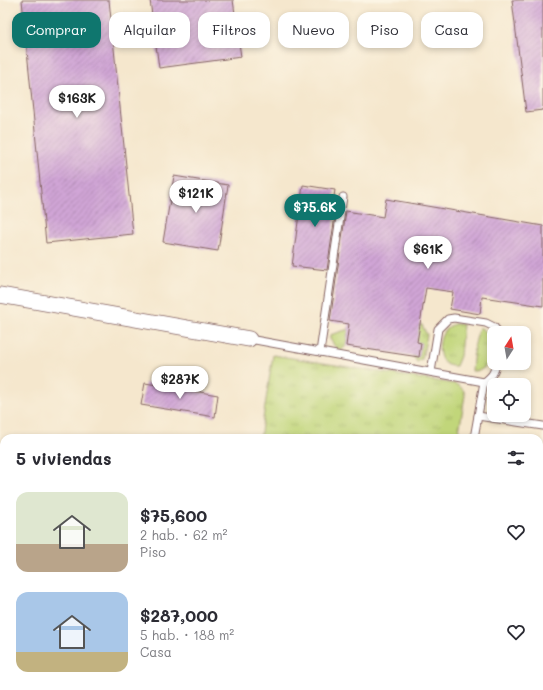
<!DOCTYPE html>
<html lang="es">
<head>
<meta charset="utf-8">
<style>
	:root { --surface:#fff; --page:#f7f7f7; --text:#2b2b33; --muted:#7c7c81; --accent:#0f766e }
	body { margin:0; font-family:Mali,sans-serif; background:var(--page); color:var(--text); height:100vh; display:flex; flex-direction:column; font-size:15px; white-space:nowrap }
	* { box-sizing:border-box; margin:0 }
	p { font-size:13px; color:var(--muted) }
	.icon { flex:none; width:22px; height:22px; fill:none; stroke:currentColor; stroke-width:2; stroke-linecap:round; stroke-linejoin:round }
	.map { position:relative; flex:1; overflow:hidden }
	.sheet { position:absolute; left:0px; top:434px; width:543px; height:256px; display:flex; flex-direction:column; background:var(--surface); border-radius:12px 12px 0 0; box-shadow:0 2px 6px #0003 }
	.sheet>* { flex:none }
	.guide { position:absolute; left:12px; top:12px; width:519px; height:36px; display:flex; gap:8px }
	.needle { width:26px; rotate:11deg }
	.fabs { position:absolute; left:487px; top:326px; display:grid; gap:8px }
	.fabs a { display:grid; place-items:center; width:44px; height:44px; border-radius:8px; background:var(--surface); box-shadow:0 2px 6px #0003; font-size:20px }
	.price { position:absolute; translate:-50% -34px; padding:0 9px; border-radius:14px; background:#fff; color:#222; font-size:13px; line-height:26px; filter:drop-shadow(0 1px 2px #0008) }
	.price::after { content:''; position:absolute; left:50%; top:24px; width:12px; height:9px; margin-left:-6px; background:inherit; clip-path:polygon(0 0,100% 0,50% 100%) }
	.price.active { background:var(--accent); color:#fff }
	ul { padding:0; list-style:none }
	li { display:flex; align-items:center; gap:12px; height:100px; padding:0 16px }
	li span { display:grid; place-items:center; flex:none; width:112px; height:80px; border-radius:12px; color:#555 }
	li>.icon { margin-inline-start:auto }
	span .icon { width:48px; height:48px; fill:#fffc; stroke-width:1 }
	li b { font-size:17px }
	h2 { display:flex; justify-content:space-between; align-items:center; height:48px; padding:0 16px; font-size:17px }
	.pill { padding:0 14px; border-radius:12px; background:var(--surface); box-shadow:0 2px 6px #0003; font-size:14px; line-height:36px }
	.pill.active { background:var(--accent); color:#fff }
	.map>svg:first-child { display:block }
</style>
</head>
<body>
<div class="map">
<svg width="543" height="690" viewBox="0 0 543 690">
	<defs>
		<pattern id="grass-tufts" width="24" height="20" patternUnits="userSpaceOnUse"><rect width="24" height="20" fill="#c1d67a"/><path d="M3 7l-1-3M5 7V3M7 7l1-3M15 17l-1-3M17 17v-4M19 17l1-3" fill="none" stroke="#a7b76a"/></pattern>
		<pattern id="building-hatch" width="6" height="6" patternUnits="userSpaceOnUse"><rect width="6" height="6" fill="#d0a5d6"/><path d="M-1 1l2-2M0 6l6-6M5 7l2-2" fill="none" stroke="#ab86ae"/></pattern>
	</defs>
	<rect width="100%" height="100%" fill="#fcf5e5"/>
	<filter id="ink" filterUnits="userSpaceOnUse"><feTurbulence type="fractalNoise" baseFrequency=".025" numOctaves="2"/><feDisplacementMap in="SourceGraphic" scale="8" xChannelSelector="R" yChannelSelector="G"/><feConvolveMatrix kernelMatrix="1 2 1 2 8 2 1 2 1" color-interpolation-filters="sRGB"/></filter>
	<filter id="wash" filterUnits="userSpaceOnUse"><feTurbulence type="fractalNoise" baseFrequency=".012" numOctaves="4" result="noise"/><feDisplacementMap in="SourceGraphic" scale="16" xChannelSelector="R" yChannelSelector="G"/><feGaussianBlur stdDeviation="0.9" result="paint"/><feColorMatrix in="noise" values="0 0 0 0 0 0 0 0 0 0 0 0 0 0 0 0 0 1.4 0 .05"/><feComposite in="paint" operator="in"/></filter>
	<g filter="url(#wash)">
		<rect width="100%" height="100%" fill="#f5e7cd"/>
		<!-- grass -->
		<g fill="url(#grass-tufts)" stroke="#867a52">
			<path d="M371,317L422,325L427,335L422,359L417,362L413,356L419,357L421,343L348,332L346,346L341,351L336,348L330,339V335L362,325Z"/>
			<path d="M454,324H463L460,356L456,366C453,366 449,366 446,364C437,358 438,340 444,332C446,328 450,326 454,324Z"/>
			<path d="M479,327C484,330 489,333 491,338C494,342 493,346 492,351C491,362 485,372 472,371L474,348Z"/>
			<path d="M273,355L455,384C461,387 464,389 465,395L458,438H260Z"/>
			<path d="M4,541V590L0,581V544Z"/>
			<path d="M0,644L4,653V669L0,665Z"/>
			<path d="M45,686H217L214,690H46Z"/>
		</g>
		<g id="blocks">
			<!-- building -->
			<g fill="url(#building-hatch)">
				<path d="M22,0H109L133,234L46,243Z"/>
				<path d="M150,0H233L241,57L159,68Z"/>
				<path d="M512,0H543V110L526,112Z"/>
				<path d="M174,176L228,185L218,251L163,242Z"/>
				<path d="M303,185L335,190L332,209H336L327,270L292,266Z"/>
				<path d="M386,199L543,226V306L482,297L480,314L450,309L453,292L426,288L417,342L421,343L419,357L346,346L349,324L330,321L346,211L383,217Z"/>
				<path d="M145,383L218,395L215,417L141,405Z"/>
			</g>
		</g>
	</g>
	<g filter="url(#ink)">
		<use href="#blocks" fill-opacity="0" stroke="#866564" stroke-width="1"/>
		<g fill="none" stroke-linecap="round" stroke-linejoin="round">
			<defs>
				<g id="lane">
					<path d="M249,339L484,382C492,376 495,372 496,363"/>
					<path d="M320,352L343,197"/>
					<path d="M431,372L438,329L448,319L454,318L486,323L494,327L499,333"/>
					<path d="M478,416L543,426"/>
					<path d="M474,438L484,382"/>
				</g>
				<g id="street">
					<path d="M0,295L249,339"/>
					<path d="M0,618L4,629"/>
					<path d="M0,685L5,690"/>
					<path d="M26,686L27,690"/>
					<path d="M231,690L233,686"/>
					<path d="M403,690V686"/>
				</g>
				<g id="secondary">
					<path d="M0,510L4,511"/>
					<path d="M539,584H543"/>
				</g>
			</defs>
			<!-- lane casing -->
			<use href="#lane" stroke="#866564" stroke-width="9"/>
			<!-- street casing -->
			<use href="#street" stroke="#866564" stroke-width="17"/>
			<!-- secondary casing -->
			<use href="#secondary" stroke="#866564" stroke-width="23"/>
			<!-- lane -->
			<use href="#lane" stroke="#fff" stroke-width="7"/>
			<!-- street -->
			<use href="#street" stroke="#fff" stroke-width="15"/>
			<!-- secondary -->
			<use href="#secondary" stroke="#fff" stroke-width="21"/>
		</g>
	</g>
</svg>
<div class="fabs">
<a><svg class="needle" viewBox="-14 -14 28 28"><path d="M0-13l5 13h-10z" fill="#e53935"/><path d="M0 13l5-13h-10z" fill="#7c7c81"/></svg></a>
<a><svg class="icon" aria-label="locate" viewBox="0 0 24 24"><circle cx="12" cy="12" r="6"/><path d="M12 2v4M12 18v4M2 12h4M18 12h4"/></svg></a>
</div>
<b class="price" style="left:77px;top:119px">$163K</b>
<b class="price" style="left:196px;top:214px">$121K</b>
<b class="price active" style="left:315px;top:228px">$75.6K</b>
<b class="price" style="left:428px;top:270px">$61K</b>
<b class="price" style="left:180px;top:400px">$287K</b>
<div class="guide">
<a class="pill active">Comprar</a>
<a class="pill">Alquilar</a>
<a class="pill">Filtros</a>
<a class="pill">Nuevo</a>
<a class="pill">Piso</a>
<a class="pill">Casa</a>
</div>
<section class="sheet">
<h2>5 viviendas<svg class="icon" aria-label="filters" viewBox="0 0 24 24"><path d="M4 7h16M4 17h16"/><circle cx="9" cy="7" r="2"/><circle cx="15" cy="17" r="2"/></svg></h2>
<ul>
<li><span style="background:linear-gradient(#dfe7d0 65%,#b9a48a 0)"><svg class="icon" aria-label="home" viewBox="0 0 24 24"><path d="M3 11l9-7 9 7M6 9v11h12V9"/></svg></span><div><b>$75,600</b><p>2 hab. · 62 m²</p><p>Piso</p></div><svg class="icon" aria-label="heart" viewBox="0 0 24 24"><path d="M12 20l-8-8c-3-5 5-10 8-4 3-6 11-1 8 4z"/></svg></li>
<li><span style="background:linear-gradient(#a9c7e8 75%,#c2b280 0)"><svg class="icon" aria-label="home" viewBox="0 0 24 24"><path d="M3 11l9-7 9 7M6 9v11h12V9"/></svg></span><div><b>$287,000</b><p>5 hab. · 188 m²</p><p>Casa</p></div><svg class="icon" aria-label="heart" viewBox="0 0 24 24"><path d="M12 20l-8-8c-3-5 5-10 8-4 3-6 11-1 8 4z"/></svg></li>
</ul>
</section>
</div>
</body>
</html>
